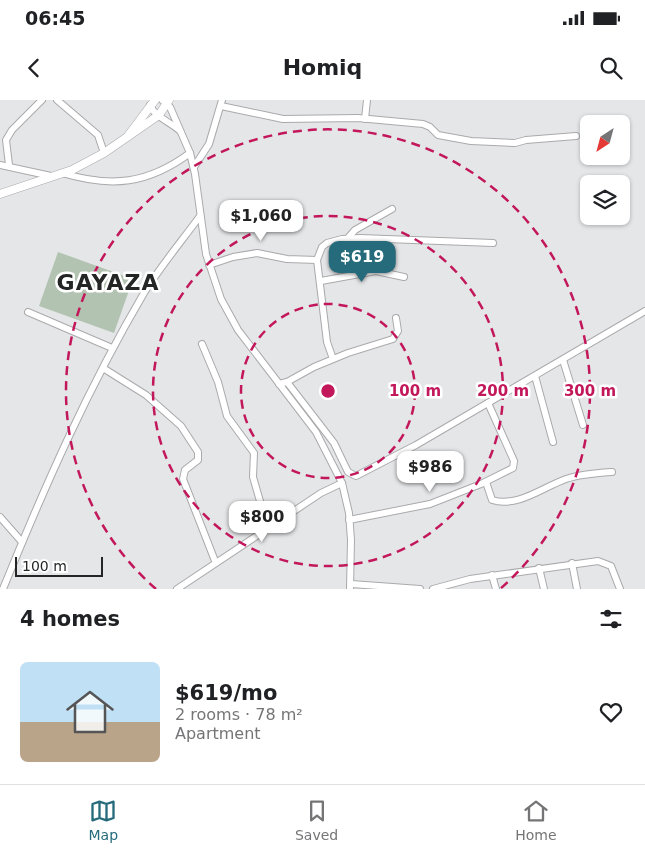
<!DOCTYPE html>
<html lang="en">
<head>
<meta charset="utf-8">
<style>
	:root { --surface:#fff; --page:#f2f2f2; --text:#202124; --muted:#757577; --line:#e0e0e0; --accent:#266b7b }
	body { margin:0; font-family:"DejaVu Sans",sans-serif; background:var(--page); color:var(--text); height:100vh; display:flex; flex-direction:column; font-size:19px; white-space:nowrap }
	* { box-sizing:border-box; margin:0 }
	p { font-size:16px; color:var(--muted) }
	.icon { flex:none; width:28px; height:28px; fill:none; stroke:currentColor; stroke-width:2; stroke-linecap:round; stroke-linejoin:round }
	.map { position:relative; height:489px; overflow:hidden }
	.panel { display:flex; flex-direction:column; background:var(--surface); flex:1 }
	.panel>* { flex:none }
	.needle { width:32px; rotate:216deg }
	.buttons { position:absolute; left:580px; top:15px; display:grid; gap:10px }
	.buttons a { display:grid; place-items:center; width:50px; height:50px; border-radius:8px; background:var(--surface); box-shadow:0 1px 4px #0004; font-size:25px }
	.scale { position:absolute; left:15px; bottom:12px; width:88px; box-sizing:border-box; padding-left:5px; border:2px solid #242525; border-top:0; font-size:14px; line-height:18px; white-space:nowrap; color:#242525; -webkit-text-stroke:4px #fff; paint-order:stroke }
	.price { position:absolute; translate:-50% -42px; padding:0 11px; border-radius:10px; background:#fff; color:#222; font-size:16px; line-height:32px; filter:drop-shadow(0 1px 2px #0008) }
	.price::after { content:''; position:absolute; left:50%; top:30px; width:15px; height:11px; margin-left:-8px; background:inherit; clip-path:polygon(0 0,100% 0,50% 100%) }
	.price.current { background:var(--accent); color:#fff }
	ul { padding:0; list-style:none }
	li { display:flex; align-items:center; gap:15px; height:125px; padding:0 20px }
	li+li { border-top:1px solid var(--line) }
	li span { display:grid; place-items:center; flex:none; width:140px; height:100px; border-radius:8px; color:#555 }
	li>.icon { margin-inline-start:auto }
	span .icon { width:60px; height:60px; fill:#fffc; stroke-width:1 }
	li b { font-size:21px }
	h2 { display:flex; justify-content:space-between; align-items:center; height:60px; padding:0 20px; font-size:21px }
	.status { display:flex; justify-content:space-between; align-items:center; height:35px; padding:0 25px; background:var(--surface); direction:ltr }
	.status svg { height:14px; fill:currentColor }
	header { display:flex; justify-content:space-between; align-items:center; height:65px; padding:0 20px; background:var(--surface); font-size:22px; font-weight:600 }
	.tabs { display:flex; justify-content:space-around; align-items:center; height:70px; border-top:1px solid var(--line); background:var(--surface); font-size:14px; color:var(--muted) }
	.tabs a { display:grid; justify-items:center; gap:2px }
	.tabs .current { color:var(--accent) }
	.map>svg:first-child { display:block }
</style>
</head>
<body>
<div class="status"><b>06:45</b><svg viewBox="0 0 49 12"><path d="M0 12V9h3v3zM5 12V6h3v6zM10 12V3h3v9zM15 12V0h3v12zM26 1h20v11H26zM47 4h2v5h-2z"/></svg></div>
<header><svg class="icon" aria-label="back" viewBox="0 0 24 24"><path d="M15 5l-7 7 7 7"/></svg>Homiq<svg class="icon" aria-label="search" viewBox="0 0 24 24"><circle cx="10" cy="10" r="6"/><path d="M15 15l6 6"/></svg></header>
<div class="map">
<svg width="645" height="489" viewBox="0 0 645 489">
	<rect width="100%" height="100%" fill="#e5e6e8"/>
	<!-- green -->
	<path fill="#b3c3b2" d="M58,152L133,179L114,233L39,206Z"/>
	<g fill="none" stroke-linecap="round" stroke-linejoin="round">
		<defs>
			<g id="minor">
				<path d="M57,0L98,35L104,53"/>
				<path d="M162,0L170,7L190,53L195,74L206,154L221,199L238,230L316,332L342,383L349,413L351,440L350,489"/>
				<path d="M150,5C154,17 171,22 180,31"/>
				<path d="M221,6L283,19L358,18L423,24L430,27L438,35L471,41L515,43L526,40L576,36"/>
				<path d="M365,19L367,0"/>
				<path d="M0,65L51,76"/>
				<path d="M9,65L6,40L12,30L42,0"/>
				<path d="M194,67L209,44L222,0"/>
				<path d="M62,73C112,88 148,84 190,53"/>
				<path d="M348,138L355,130L392,109"/>
				<path d="M209,165L233,157L257,153L287,159L317,160"/>
				<path d="M321,181L376,171L404,177"/>
				<path d="M28,212L112,248"/>
				<path d="M202,244L218,282L227,316L254,353L253,377L262,408L270,426"/>
				<path d="M333,259L327,242L317,160L322,147L327,143L342,139L360,138L493,143"/>
				<path d="M563,260L583,325"/>
				<path d="M103,268L146,295L181,326L198,352V360L185,370L183,379L215,461"/>
				<path d="M535,276L553,342"/>
				<path d="M287,282L314,267L348,253L393,239L398,231L396,218"/>
				<path d="M279,284L287,282L334,343L348,372L356,376L416,345L645,211"/>
				<path d="M486,382L492,400C518,408 543,387 566,379C581,374 597,373 612,372"/>
				<path d="M0,417L22,442"/>
				<path d="M349,420L430,404L481,384L513,368L514,361L488,303"/>
				<path d="M572,463L577,489"/>
				<path d="M539,468L544,489"/>
				<path d="M492,475L496,489"/>
				<path d="M351,484L420,489"/>
				<path d="M3,489C44,388 88,288 144,193C160,167 181,142 200,116"/>
				<path d="M177,489L321,393L342,383"/>
				<path d="M433,489L470,479L598,461L611,466L620,489"/>
			</g>
			<g id="major">
				<path d="M128,36L155,0"/>
				<path d="M0,94L72,70L104,53L159,15L169,0"/>
			</g>
		</defs>
		<!-- minor casing -->
		<use href="#minor" stroke="#aaaaad" stroke-width="8"/>
		<!-- major casing -->
		<use href="#major" stroke="#aaaaad" stroke-width="9"/>
		<!-- minor -->
		<use href="#minor" stroke="#fff" stroke-width="6"/>
		<!-- major -->
		<use href="#major" stroke="#fff" stroke-width="8"/>
	</g>
	<!-- distance rings -->
	<g fill="none" stroke="#c2185b" stroke-width="2.5" stroke-dasharray="9 6">
		<circle cx="328" cy="291" r="87"/>
		<circle cx="328" cy="291" r="175"/>
		<path d="M156 489A262 262 0 1 1 500 489"/>
	</g>
	<g text-anchor="middle" dominant-baseline="central" stroke-width="5" stroke-linejoin="round" paint-order="stroke">
		<!-- district labels -->
		<g font-size="22" font-weight="bold" letter-spacing="1" fill="#242525" stroke="#fff">
			<text x="108" y="182">GAYAZA</text>
		</g>
	</g>
	<circle cx="328" cy="291" r="8" fill="#c2185b" stroke="#fff" stroke-width="2.5"/>
	<g font-size="15" text-anchor="middle" font-weight="bold" fill="#c2185b" stroke="#fff" stroke-width="5" stroke-linejoin="round" paint-order="stroke">
		<text x="415" y="296">100 m</text>
		<text x="503" y="296">200 m</text>
		<text x="590" y="296">300 m</text>
	</g>
</svg>
<div class="buttons">
<a><svg class="needle" viewBox="-14 -14 28 28"><path d="M0-13l5 13h-10z" fill="#e53935"/><path d="M0 13l5-13h-10z" fill="#757577"/></svg></a>
<a><svg class="icon" aria-label="layers" viewBox="0 0 24 24"><path d="M12 4l9 5-9 5-9-5zM3 14l9 5 9-5"/></svg></a>
</div>
<div class="scale">100 m</div>
<b class="price" style="left:261px;top:142px">$1,060</b>
<b class="price current" style="left:362px;top:183px">$619</b>
<b class="price" style="left:430px;top:393px">$986</b>
<b class="price" style="left:262px;top:443px">$800</b>
</div>
<section class="panel">
<h2>4 homes<svg class="icon" aria-label="filters" viewBox="0 0 24 24"><path d="M4 7h16M4 17h16"/><circle cx="9" cy="7" r="2"/><circle cx="15" cy="17" r="2"/></svg></h2>
<ul>
<li><span style="background:linear-gradient(#bfe0f5 60%,#b9a48a 0)"><svg class="icon" aria-label="home" viewBox="0 0 24 24"><path d="M3 11l9-7 9 7M6 9v11h12V9"/></svg></span><div><b>$619/mo</b><p>2 rooms · 78 m²</p><p>Apartment</p></div><svg class="icon" aria-label="heart" viewBox="0 0 24 24"><path d="M12 20l-8-8c-3-5 5-10 8-4 3-6 11-1 8 4z"/></svg></li>
</ul>
</section>
<nav class="tabs">
<a class="current"><svg class="icon" aria-label="map" viewBox="0 0 24 24"><path d="M3 6l6-2 6 2 6-2v14l-6 2-6-2-6 2zM9 4v14M15 6v14"/></svg>Map</a>
<a><svg class="icon" aria-label="saved" viewBox="0 0 24 24"><path d="M7 4h10v16l-5-4-5 4z"/></svg>Saved</a>
<a><svg class="icon" aria-label="home" viewBox="0 0 24 24"><path d="M3 11l9-7 9 7M6 9v11h12V9"/></svg>Home</a>
</nav>
</body>
</html>
